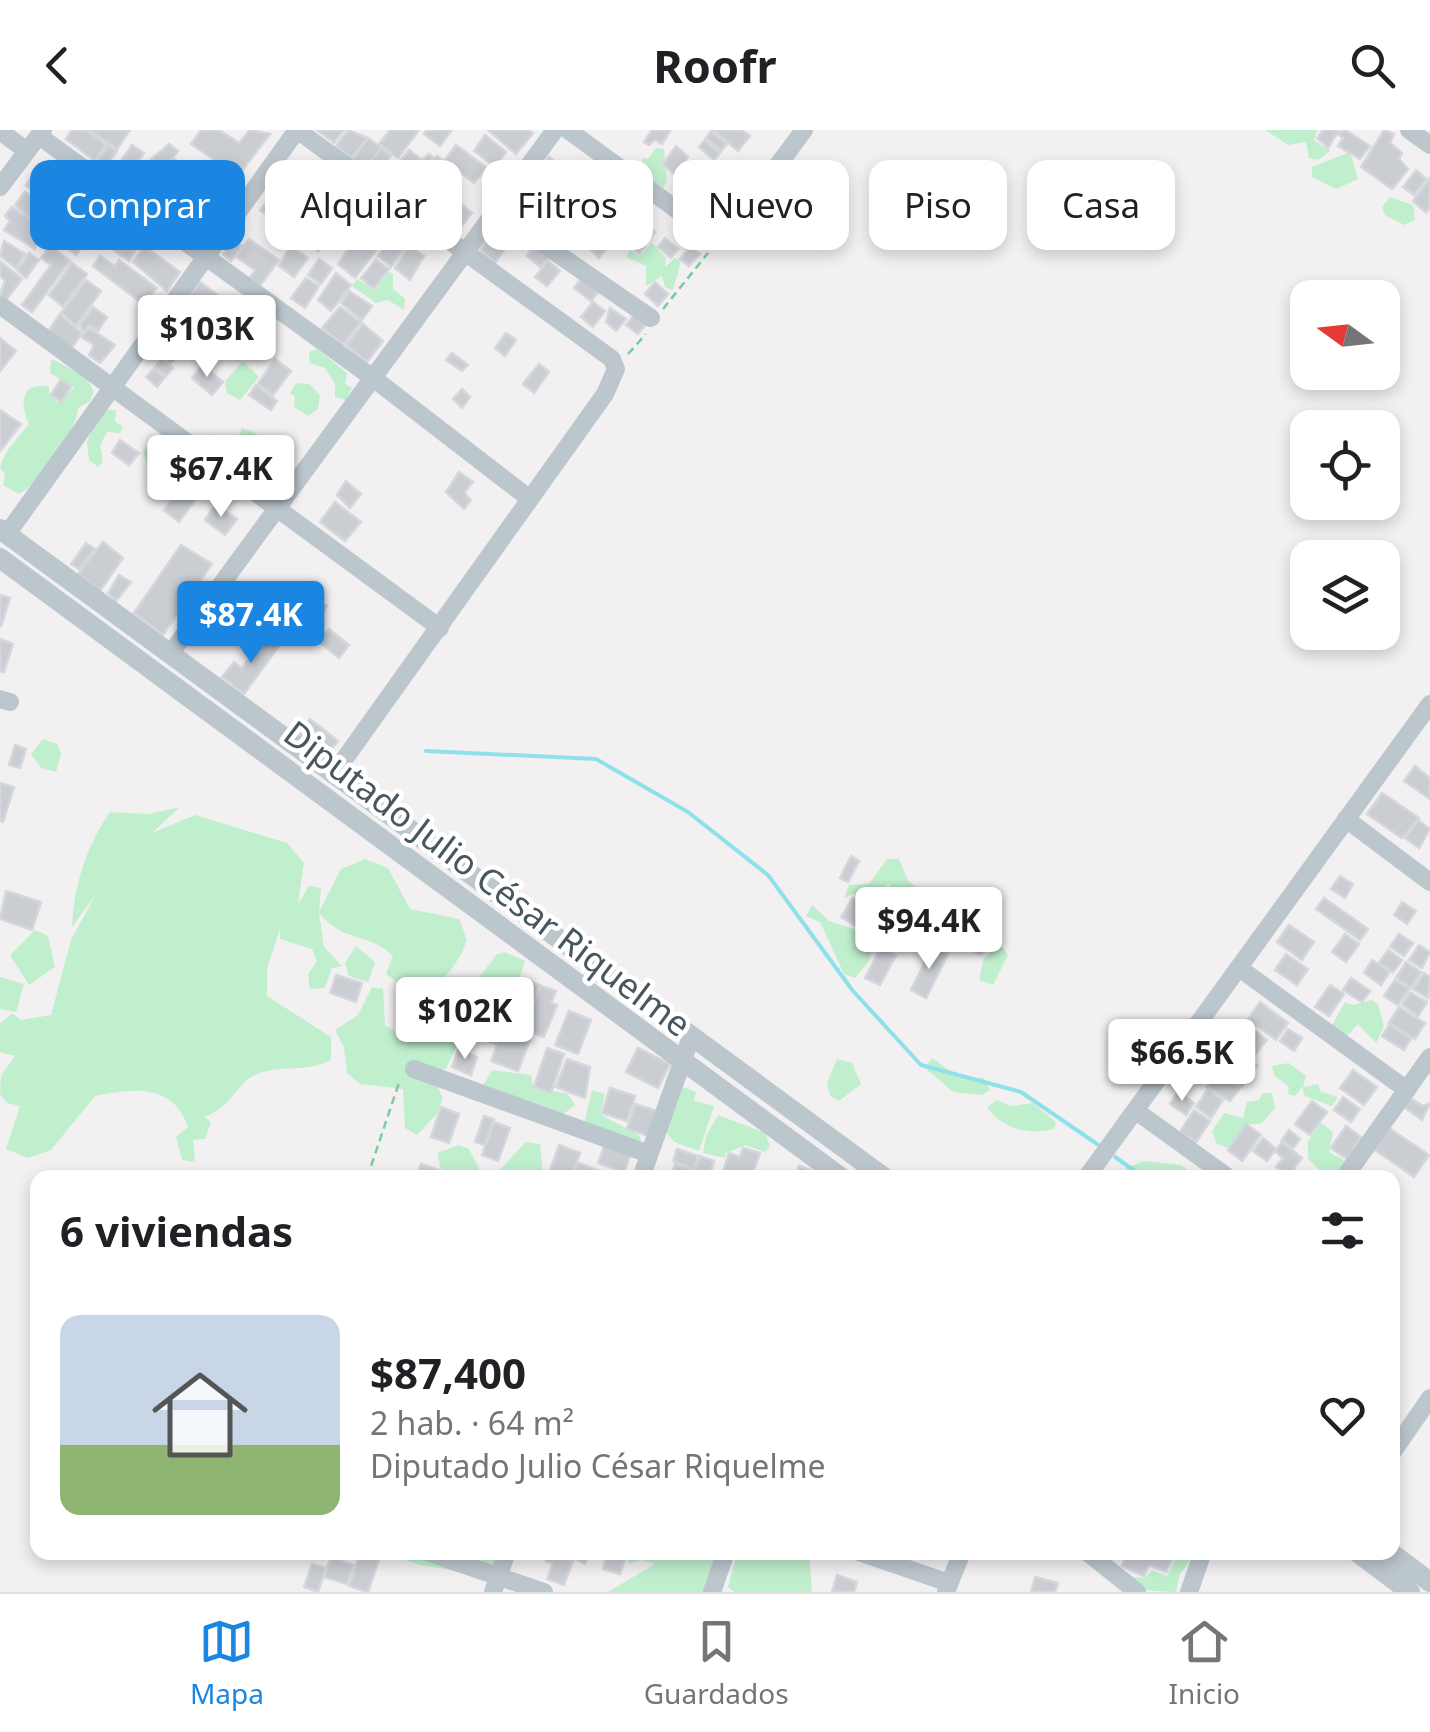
<!DOCTYPE html>
<html lang="es">
<head>
<meta charset="utf-8">
<style>
	:root { --surface:#fff; --page:#f6f6f6; --text:#202124; --muted:#757577; --line:#e0e0e0; --accent:#1b86e2 }
	body { margin:0; font-family:"Noto Sans",sans-serif; background:var(--page); color:var(--text); height:100vh; display:flex; flex-direction:column; font-size:38px; white-space:nowrap }
	* { box-sizing:border-box; margin:0 }
	p { font-size:32px; color:var(--muted) }
	.icon { flex:none; width:55px; height:55px; fill:none; stroke:currentColor; stroke-width:2; stroke-linecap:round; stroke-linejoin:round }
	.map { position:relative; flex:1; overflow:hidden }
	.drawer { position:absolute; left:30px; top:1040px; width:1370px; height:390px; display:flex; flex-direction:column; background:var(--surface); border-radius:20px; box-shadow:0 5px 15px #0003 }
	.drawer>* { flex:none }
	.banner { position:absolute; left:30px; top:30px; width:1370px; height:90px; display:flex; gap:20px }
	.needle { width:65px; rotate:285deg }
	.fabs { position:absolute; left:1290px; top:150px; display:grid; gap:20px }
	.fabs a { display:grid; place-items:center; width:110px; height:110px; border-radius:20px; background:var(--surface); box-shadow:0 5px 15px #0003; font-size:50px }
	.price { position:absolute; translate:-50% -85px; padding:0 22px; border-radius:10px; background:#fff; color:#222; font-size:32px; line-height:65px; filter:drop-shadow(0 2px 5px #0008) }
	.price::after { content:''; position:absolute; left:50%; top:60px; width:30px; height:22px; margin-left:-15px; background:inherit; clip-path:polygon(0 0,100% 0,50% 100%) }
	.price.current { background:var(--accent); color:#fff }
	ul { padding:0; list-style:none }
	li { display:flex; align-items:center; gap:30px; height:250px; padding:0 30px }
	li span { display:grid; place-items:center; flex:none; width:280px; height:200px; border-radius:20px; color:#555 }
	li>.icon { margin-inline-start:auto }
	span .icon { width:120px; height:120px; fill:#fffc; stroke-width:1 }
	li b { font-size:42px }
	h2 { display:flex; justify-content:space-between; align-items:center; height:120px; padding:0 30px; font-size:42px }
	.chip { padding:0 35px; border-radius:20px; background:var(--surface); box-shadow:0 5px 15px #0003; font-size:35px; line-height:90px }
	.chip.current { background:var(--accent); color:#fff }
	header { display:flex; justify-content:space-between; align-items:center; height:130px; padding:0 30px; background:var(--surface); font-size:45px; font-weight:700 }
	.menu { display:flex; justify-content:space-around; align-items:center; height:140px; border-top:2px solid var(--line); background:var(--surface); font-size:28px; color:var(--muted) }
	.menu a { display:grid; justify-items:center; gap:5px }
	.menu .current { color:var(--accent) }
	.map>svg:first-child { display:block }
</style>
</head>
<body>
<header><svg class="icon" aria-label="back" viewBox="0 0 24 24"><path d="M15 5l-7 7 7 7"/></svg>Roofr<svg class="icon" aria-label="search" viewBox="0 0 24 24"><circle cx="10" cy="10" r="6"/><path d="M15 15l6 6"/></svg></header>
<div class="map">
<svg width="1430" height="1462" viewBox="0 0 1430 1462">
	<rect width="100%" height="100%" fill="#f3f0f1"/>
	<!-- green -->
	<g fill="#c0efce">
		<path d="M1265,0H1317L1314,10L1330,21L1318,30L1309,28L1306,12L1288,15Z"/>
		<path d="M656,18L664,19L667,51L663,59L639,43L643,28L648,29Z"/>
		<path d="M1350,22L1358,49L1336,59L1312,47V37Z"/>
		<path d="M1390,67L1413,75L1415,90L1404,95L1385,85L1382,77Z"/>
		<path d="M652,113L666,128L665,137L675,128L681,132L673,160L665,157L662,146L646,156V136L626,127L630,120L639,126Z"/>
		<path d="M389,142L393,144V159L405,169L404,180L388,170L376,173L352,156L357,149L375,160Z"/>
		<path d="M317,219L347,243L345,254L352,258L346,270L335,267V254L325,238L310,233L309,222Z"/>
		<path d="M51,229L86,246L94,262L89,272L78,278C77,300 41,353 19,364L3,355L5,344L0,338C3,322 19,307 29,294C20,275 20,251 49,257V265L59,273L74,258L50,243Z"/>
		<path d="M243,231L259,247L240,270L227,263L225,251Z"/>
		<path d="M296,253L309,254L320,265L318,279L308,286L294,277L295,267L290,263Z"/>
		<path d="M100,280H116L115,291L123,297L120,303L107,302L100,315L103,332L98,337L89,330L87,312Z"/>
		<path d="M242,298L257,304V314L246,320L238,340L204,310L214,304L234,319Z"/>
		<path d="M154,306L164,309L165,322L173,320L180,330L196,335L193,347H184L179,336L169,332L164,339L148,336L143,322Z"/>
		<path d="M206,337L220,341L233,368L227,378L212,373V362H204L200,348Z"/>
		<path d="M43,609L57,614L61,624L56,642L41,638L31,624Z"/>
		<path d="M180,677L152,703L195,685L287,713L304,733L298,774L309,756L321,758L319,782L341,739L365,729L388,738L410,779L459,789L467,810C452,850 424,875 386,844L393,826C367,801 345,814 319,783L324,817L342,836L332,838L325,858L310,859L308,844L317,831L312,819L280,809V799L267,839V866L331,907V930C303,943 282,935 260,943C234,952 237,974 205,987L211,992L205,1009L193,1010L195,1032L182,1030L176,1007L188,997C173,953 134,958 95,966L51,1020L28,1028L6,1019L20,976L7,973L0,965L1,946L15,926L0,922V894L12,883L21,890L51,885L71,810L96,764L72,797C74,755 86,717 110,682L148,684Z"/>
		<path d="M887,729H899L908,751L938,774L936,786L945,800L926,819L917,818L898,800L913,776L906,766L896,776L889,753L874,767L866,759L844,768L849,755L869,754Z"/>
		<path d="M812,775L829,791L854,799L861,810L873,809L869,831L855,848L844,844L820,792L806,786Z"/>
		<path d="M988,783L999,796L996,817H1002L1008,825L993,855L979,850L984,828L995,819L978,815L967,787Z"/>
		<path d="M35,800L48,806L55,837L29,855L10,825Z"/>
		<path d="M356,816L375,832L368,852L349,846L345,833Z"/>
		<path d="M504,822L525,831L519,850L504,853L505,860L500,866L486,863L478,849L496,825Z"/>
		<path d="M0,847L24,854L16,882L0,879Z"/>
		<path d="M372,857L383,859L385,895L395,902L436,893L451,895L459,910L446,939L438,941L437,956L443,968L436,985L417,1005L405,998L403,959L360,954L347,943L344,917L335,900L358,885Z"/>
		<path d="M1371,870L1378,874L1384,896L1376,913L1358,894L1346,907L1330,899L1345,872L1353,875Z"/>
		<path d="M1208,919L1228,926L1227,936L1209,939L1208,952L1201,955L1192,945L1199,938L1208,939L1200,930V921Z"/>
		<path d="M932,928L960,948H984L990,960L982,965L953,962L925,938Z"/>
		<path d="M837,929L852,933L861,954L839,971L830,966L827,953Z"/>
		<path d="M1289,933L1306,946L1303,957L1318,954L1321,962L1338,967L1332,976L1305,966L1302,957L1295,966L1288,964L1289,957L1275,946L1272,936Z"/>
		<path d="M492,940L531,945L534,959L567,963L575,975L562,985L483,956Z"/>
		<path d="M684,957L696,962L694,971L714,976L699,1021L674,1012L665,1001L675,966Z"/>
		<path d="M592,960L605,964L600,984L640,1006L641,1013L584,994Z"/>
		<path d="M1262,963H1272L1275,978L1262,993L1246,995L1229,1018L1217,1014L1212,1001L1224,983L1243,988L1247,972L1259,970Z"/>
		<path d="M997,970L1010,976L1033,973L1056,992L1054,999C1028,1005 1002,999 987,977Z"/>
		<path d="M718,985L765,1003L770,1016L765,1022L746,1015L726,1023L725,1028L703,1023L706,1006Z"/>
		<path d="M1321,993L1333,1002L1329,1022L1346,1031L1338,1047L1318,1048L1321,1041L1308,1029V1011Z"/>
		<path d="M526,1012L540,1014L543,1047H493Z"/>
		<path d="M459,1015L469,1019L483,1047H443L437,1023Z"/>
		<path d="M1144,1031L1181,1035L1195,1047H1128L1126,1038Z"/>
		<path d="M392,1423H493L500,1424L493,1451C478,1452 468,1444 454,1441C425,1434 421,1439 392,1423Z"/>
		<path d="M624,1423H722L709,1462H608L655,1434L641,1430L629,1434Z"/>
		<path d="M737,1423H809L812,1462H734L728,1457Z"/>
		<path d="M1178,1423L1194,1425L1180,1444L1176,1462L1136,1460L1133,1447L1145,1448L1152,1440L1167,1446Z"/>
	</g>
	<g fill="none" stroke-linecap="round" stroke-linejoin="round">
		<!-- stream -->
		<g stroke="#8ee1eb" stroke-width="4">
			<path d="M426,621L596,629L688,682L768,745L853,861L921,935L1021,962L1100,1016"/>
			<path d="M1115,1027L1145,1048"/>
		</g>
	</g>
	<!-- building -->
	<g fill="#caced3" stroke="#d5d7dc" stroke-width="2.5">
		<path d="M72,0H86L106,14L95,31L66,9Z"/>
		<path d="M89,0H130L117,19Z"/>
		<path d="M201,0H219L239,13L250,0L270,4L238,46L191,14Z"/>
		<path d="M317,0H344L334,13Z"/>
		<path d="M348,0L368,8L351,28L336,16Z"/>
		<path d="M390,0H419L398,28L379,14Z"/>
		<path d="M427,0H452L440,16L424,4Z"/>
		<path d="M488,0H528L533,3L516,24Z"/>
		<path d="M652,0H669L670,1L662,14L655,10L649,15L644,12Z"/>
		<path d="M713,0H742L750,6L738,21Z"/>
		<path d="M1323,0H1339L1328,18L1317,8Z"/>
		<path d="M1345,0L1370,16L1360,29L1338,16L1343,8L1338,4Z"/>
		<path d="M1384,0L1394,4L1390,13L1402,23L1399,29L1408,39L1392,59L1361,37Z"/>
		<path d="M711,1L727,14L721,21L706,8Z"/>
		<path d="M485,5L506,22L495,37L474,21Z"/>
		<path d="M368,8L381,18L365,39L352,30Z"/>
		<path d="M705,10L720,23L714,30L699,17Z"/>
		<path d="M169,14L178,21L162,42L149,31Z"/>
		<path d="M108,15L117,21L101,43L93,36Z"/>
		<path d="M132,15L144,23L130,43L119,34Z"/>
		<path d="M456,15L487,38L474,53L445,30Z"/>
		<path d="M676,16L688,27L675,45L663,34Z"/>
		<path d="M381,18L391,26L377,44L367,37Z"/>
		<path d="M409,20L422,30L429,24L433,28L417,44L401,30Z"/>
		<path d="M437,26L455,40L449,50L438,42L431,52L423,46Z"/>
		<path d="M549,27L581,54L567,70L552,58L538,77L527,69L536,56L531,52Z"/>
		<path d="M174,29L209,55L195,74L160,47Z"/>
		<path d="M400,32L411,41L397,60L386,51Z"/>
		<path d="M200,33L215,46L209,53L194,41Z"/>
		<path d="M281,34L312,58L303,69L272,45Z"/>
		<path d="M40,35L64,53L49,73L26,55Z"/>
		<path d="M310,35L321,43L315,53L304,44Z"/>
		<path d="M118,36L130,46L122,56L110,47Z"/>
		<path d="M151,36L161,44L142,71L132,63Z"/>
		<path d="M1416,40L1426,49L1414,65L1403,57Z"/>
		<path d="M718,46L734,57L724,69L709,58Z"/>
		<path d="M1430,48V78L1426,83L1413,71Z"/>
		<path d="M607,53L621,64L610,79L597,67Z"/>
		<path d="M696,54L722,72L708,88L685,71Z"/>
		<path d="M334,55L342,59L314,101L325,110L318,121L298,104Z"/>
		<path d="M438,55L472,83L454,105L422,78Z"/>
		<path d="M212,56L226,66L211,86L197,75Z"/>
		<path d="M581,57L591,67L581,82L570,71Z"/>
		<path d="M344,59L355,66L338,89L329,82Z"/>
		<path d="M81,60L110,81L92,102L66,79Z"/>
		<path d="M177,61L190,71L173,94L164,87Z"/>
		<path d="M25,62L47,76L36,93L15,75Z"/>
		<path d="M275,62L299,79L287,99L260,80Z"/>
		<path d="M310,62L322,70L315,80L305,71Z"/>
		<path d="M364,72L379,82L354,114L342,105Z"/>
		<path d="M189,73L210,88L204,97L190,87L182,98L175,92Z"/>
		<path d="M566,73L580,84L568,98L555,87Z"/>
		<path d="M12,77L43,98L35,119L4,100L10,91L5,86Z"/>
		<path d="M63,81L91,105L76,125L48,102Z"/>
		<path d="M587,84L600,94L584,115L571,104Z"/>
		<path d="M330,85L339,92L329,105L321,99Z"/>
		<path d="M190,87L204,97L194,109L182,98Z"/>
		<path d="M401,92L415,103L391,137L378,126Z"/>
		<path d="M642,92L655,102L639,124L626,112Z"/>
		<path d="M602,96L616,106L599,128L587,116Z"/>
		<path d="M123,97L142,111L129,131L109,117Z"/>
		<path d="M491,104L507,116L495,133L480,120Z"/>
		<path d="M358,105L377,119L355,148L338,134Z"/>
		<path d="M665,108L678,119L671,128L658,117Z"/>
		<path d="M234,109L242,116L231,131L223,124Z"/>
		<path d="M249,109L279,130L260,156L250,148L255,140L236,127Z"/>
		<path d="M4,111L25,124L16,138L0,126Z"/>
		<path d="M535,113L551,125L540,137L527,126Z"/>
		<path d="M50,116L70,131L32,182L22,175L51,135L41,128Z"/>
		<path d="M144,116L180,142L167,161L133,132Z"/>
		<path d="M290,116L308,128L294,147L279,136Z"/>
		<path d="M409,116L424,126L410,150L395,138Z"/>
		<path d="M691,116L700,124L689,136L680,129Z"/>
		<path d="M29,123L39,130L26,148L17,140Z"/>
		<path d="M100,126L115,136L119,130L157,158L143,174L93,136Z"/>
		<path d="M319,129L332,138L321,154L308,145Z"/>
		<path d="M376,130L389,139L374,159L361,148Z"/>
		<path d="M0,131L22,149L6,170L0,165L5,151L0,146Z"/>
		<path d="M548,131L560,141L547,156L535,147Z"/>
		<path d="M72,133L87,144L63,177L49,165Z"/>
		<path d="M336,143L351,155L331,181L318,170Z"/>
		<path d="M583,146L601,159L591,171L574,158Z"/>
		<path d="M306,148L319,156L305,178L291,168Z"/>
		<path d="M86,150L101,161L76,196L61,183Z"/>
		<path d="M200,152L225,171L214,183L190,165Z"/>
		<path d="M655,152L668,164L658,176L645,164Z"/>
		<path d="M349,161L372,176L362,190L341,173Z"/>
		<path d="M593,172L605,181L593,197L581,187Z"/>
		<path d="M247,174L268,190L249,213L229,198Z"/>
		<path d="M93,177L107,187L98,201L89,195L84,201L79,196Z"/>
		<path d="M340,177L361,192L343,215L322,198Z"/>
		<path d="M180,178L192,188L182,200L171,191Z"/>
		<path d="M610,178L626,189L616,201L606,192Z"/>
		<path d="M60,184L82,203L70,220L47,203Z"/>
		<path d="M635,184L647,193L638,204L626,195Z"/>
		<path d="M170,192L187,207L178,218L161,203Z"/>
		<path d="M363,194L383,211L367,232L346,215Z"/>
		<path d="M89,198L115,215L100,233L89,225L94,215L81,207Z"/>
		<path d="M227,198L248,214L242,222L222,206Z"/>
		<path d="M506,203L516,210L505,226L495,218Z"/>
		<path d="M0,208L16,221L0,241Z"/>
		<path d="M163,209L180,222L171,233L155,219Z"/>
		<path d="M223,210L242,225L239,229L225,220L211,238L206,234Z"/>
		<path d="M452,223L468,235L462,241L446,230Z"/>
		<path d="M162,228L173,238L166,246L155,237Z"/>
		<path d="M275,229L291,241L273,265L258,254Z"/>
		<path d="M539,234L549,242L534,263L523,254Z"/>
		<path d="M202,235L223,252L212,265L192,248Z"/>
		<path d="M154,239L165,247L157,257L146,247Z"/>
		<path d="M61,249L71,257L61,272L51,265Z"/>
		<path d="M256,255L277,271L271,280L249,265Z"/>
		<path d="M462,259L470,267L462,278L453,269Z"/>
		<path d="M0,280L21,294L0,321Z"/>
		<path d="M120,310L139,323L129,335L112,323Z"/>
		<path d="M459,342L473,352L464,363L471,370L464,379L446,362Z"/>
		<path d="M188,347L203,359L179,392L164,380Z"/>
		<path d="M346,351L361,364L350,378L337,365Z"/>
		<path d="M335,372L361,392L345,411L320,392Z"/>
		<path d="M215,375L237,389L225,405L205,390Z"/>
		<path d="M103,412L123,428L100,461L78,444Z"/>
		<path d="M86,413L95,419L79,439L71,434Z"/>
		<path d="M181,415L212,434L163,505L134,483Z"/>
		<path d="M119,445L131,452L116,471L108,463Z"/>
		<path d="M0,465L10,468L1,496H0Z"/>
		<path d="M317,470L327,476L317,492L308,486Z"/>
		<path d="M266,474L292,493L277,513L251,493Z"/>
		<path d="M329,499L349,515L339,528L319,512Z"/>
		<path d="M266,506L279,516L244,564L222,547L234,532L242,538Z"/>
		<path d="M0,509L13,514L4,542L0,541Z"/>
		<path d="M310,589L338,611L325,627L298,605Z"/>
		<path d="M15,615L26,619L20,638L9,635Z"/>
		<path d="M1415,636L1430,648V669L1404,651Z"/>
		<path d="M0,653L14,657L3,692L0,691Z"/>
		<path d="M1382,663L1419,688L1402,708L1367,684Z"/>
		<path d="M1418,690L1430,699L1419,718L1405,708Z"/>
		<path d="M851,726L859,731L848,752L840,748Z"/>
		<path d="M1340,746L1353,754L1345,768L1331,759Z"/>
		<path d="M6,761L41,772L32,800L0,789Z"/>
		<path d="M853,768L873,780L861,799L841,787Z"/>
		<path d="M1324,768L1368,799L1360,810L1316,779Z"/>
		<path d="M1402,772L1416,781L1407,794L1394,785Z"/>
		<path d="M1289,795L1314,812L1302,830L1277,812Z"/>
		<path d="M1345,804L1359,814L1346,832L1332,822Z"/>
		<path d="M1399,804L1413,813L1404,826L1390,817Z"/>
		<path d="M972,807L986,813L981,824L967,818Z"/>
		<path d="M1419,815L1430,822L1422,838L1409,830Z"/>
		<path d="M933,816L948,824L926,868L911,860Z"/>
		<path d="M881,818L896,825L880,855L865,848Z"/>
		<path d="M1388,820L1402,830L1393,842L1379,833Z"/>
		<path d="M1286,824L1308,839L1297,855L1275,840Z"/>
		<path d="M1372,830L1390,842L1381,855L1364,843Z"/>
		<path d="M1406,832L1421,842L1411,858L1396,848Z"/>
		<path d="M1424,843L1430,847L1428,868L1413,859Z"/>
		<path d="M336,845L362,853L356,872L330,863Z"/>
		<path d="M1351,848L1370,861L1362,872L1343,860Z"/>
		<path d="M523,849L539,855L530,880L514,874Z"/>
		<path d="M1395,850L1409,859L1398,875L1384,866Z"/>
		<path d="M1330,855L1344,864L1329,886L1315,877Z"/>
		<path d="M541,856L556,861L551,873L557,875L544,907L524,900Z"/>
		<path d="M459,858L493,872L484,894L451,879Z"/>
		<path d="M1410,862L1427,872L1418,886L1402,875Z"/>
		<path d="M1260,872L1288,893L1276,910L1248,889Z"/>
		<path d="M1399,877L1425,893L1415,909L1389,893Z"/>
		<path d="M569,881L591,890L578,924L555,915Z"/>
		<path d="M489,894L501,899L496,914L483,909Z"/>
		<path d="M1246,894L1267,910L1252,928L1232,912Z"/>
		<path d="M1389,895L1411,909L1404,920L1382,906Z"/>
		<path d="M504,897L531,907L518,941L491,931Z"/>
		<path d="M1288,899L1302,908L1294,921L1280,911Z"/>
		<path d="M547,918L564,924L551,963L534,957Z"/>
		<path d="M638,918L670,934L658,958L626,942Z"/>
		<path d="M458,920L477,927L471,945L452,937Z"/>
		<path d="M1242,924L1257,935L1242,956L1227,946Z"/>
		<path d="M567,929L590,937L585,968L556,957Z"/>
		<path d="M1353,940L1377,957L1364,975L1340,958Z"/>
		<path d="M1217,943L1240,958L1230,971L1207,957Z"/>
		<path d="M610,958L635,966L627,991L602,983Z"/>
		<path d="M1208,959L1223,970L1211,988L1196,977Z"/>
		<path d="M1178,962L1194,973L1186,985L1170,974Z"/>
		<path d="M1343,967L1360,979L1351,992L1334,980Z"/>
		<path d="M1410,968L1423,976L1430,973L1422,990L1404,977Z"/>
		<path d="M1312,971L1327,982L1310,1005L1295,994Z"/>
		<path d="M635,974L660,982L652,1007L627,999Z"/>
		<path d="M441,977L459,984L449,1013L431,1007Z"/>
		<path d="M1194,980L1210,991L1196,1012L1180,1002Z"/>
		<path d="M484,986L494,989L485,1015L475,1012Z"/>
		<path d="M494,992L510,998L498,1031L482,1025Z"/>
		<path d="M1246,994L1261,1005L1242,1031L1228,1020Z"/>
		<path d="M1346,996L1361,1007L1347,1029L1331,1018Z"/>
		<path d="M1389,998L1429,1025L1414,1047L1375,1020Z"/>
		<path d="M1289,1000L1300,1009L1293,1018L1282,1010Z"/>
		<path d="M1263,1008L1276,1019L1267,1031L1253,1021Z"/>
		<path d="M1282,1012L1302,1028L1294,1038L1301,1048H1290L1276,1037L1283,1028L1275,1021Z"/>
		<path d="M605,1014L631,1024L624,1042L598,1033Z"/>
		<path d="M559,1015L580,1023L571,1048L549,1043Z"/>
		<path d="M743,1018L760,1023L751,1048H721L729,1023L740,1027Z"/>
		<path d="M677,1019L698,1026L694,1039L673,1031Z"/>
		<path d="M700,1026L714,1031L709,1048H693Z"/>
		<path d="M578,1033L616,1047L615,1048H573Z"/>
		<path d="M421,1034L439,1040L437,1048H416Z"/>
		<path d="M675,1034L694,1040L691,1048L671,1046Z"/>
		<path d="M799,1036L817,1042L816,1048H795Z"/>
		<path d="M549,1422L573,1431L564,1455L547,1449L553,1434L546,1431Z"/>
		<path d="M562,1422H589L585,1434Z"/>
		<path d="M1127,1422H1171L1174,1424L1166,1442L1149,1435L1144,1446L1122,1436Z"/>
		<path d="M360,1423L379,1429L368,1462L349,1456Z"/>
		<path d="M607,1424L625,1429L620,1444L603,1439Z"/>
		<path d="M331,1427L354,1435L347,1454L324,1447Z"/>
		<path d="M312,1434L326,1438L318,1462L304,1457Z"/>
		<path d="M837,1445L857,1452L854,1462H832Z"/>
		<path d="M1035,1447L1058,1453L1055,1462H1031Z"/>
	</g>
	<g fill="none" stroke-linecap="round" stroke-linejoin="round">
		<!-- path -->
		<g stroke="#78cd9b" stroke-width="2.5" stroke-dasharray="8 5" stroke-linecap="butt">
			<path d="M663,179L708,123"/>
			<path d="M628,224L646,204"/>
			<path d="M367,1048L400,950"/>
		</g>
		<!-- minor -->
		<g stroke="#bcc6cd" stroke-width="18">
			<path d="M568,0L714,107L731,98L804,0"/>
			<path d="M1409,0L1430,15"/>
			<path d="M0,1L27,21"/>
			<path d="M39,6L373,248L530,369"/>
			<path d="M0,57L43,0"/>
			<path d="M495,81L651,188"/>
			<path d="M0,175L440,498"/>
			<path d="M7,404L297,0L612,229L616,239L605,264L333,645"/>
			<path d="M170,524L555,0"/>
			<path d="M0,569L10,572"/>
			<path d="M1346,689L1430,752"/>
			<path d="M1239,838L1407,960"/>
			<path d="M414,939L649,1024"/>
			<path d="M1136,981L1229,1048"/>
			<path d="M641,1048L691,907"/>
			<path d="M1086,1048L1430,574"/>
			<path d="M1344,1048L1430,927"/>
			<path d="M1392,1323L1430,1268"/>
			<path d="M427,1422L544,1462"/>
			<path d="M859,1422L949,1453"/>
			<path d="M1087,1422L1137,1462"/>
			<path d="M493,1462L507,1422"/>
			<path d="M712,1462L726,1422"/>
			<path d="M946,1462L962,1422"/>
			<path d="M1189,1462L1203,1422"/>
		</g>
		<!-- tertiary -->
		<g stroke="#bcc6cd" stroke-width="20">
			<path d="M0,399L885,1048"/>
			<path d="M0,428L842,1048"/>
			<path d="M1357,1422L1410,1462"/>
			<path d="M1390,1422L1430,1452"/>
		</g>
	</g>
	<g text-anchor="middle" dominant-baseline="central" stroke-width="9" stroke-linejoin="round" paint-order="stroke">
		<!-- street labels -->
		<g font-size="35" fill="#48565e" stroke="#fff">
			<text transform="translate(488 748) rotate(37)">Diputado Julio César Riquelme</text>
		</g>
	</g>
</svg>
<div class="fabs">
<a><svg class="needle" viewBox="-14 -14 28 28"><path d="M0-13l5 13h-10z" fill="#e53935"/><path d="M0 13l5-13h-10z" fill="#757577"/></svg></a>
<a><svg class="icon" aria-label="locate" viewBox="0 0 24 24"><circle cx="12" cy="12" r="6"/><path d="M12 2v4M12 18v4M2 12h4M18 12h4"/></svg></a>
<a><svg class="icon" aria-label="layers" viewBox="0 0 24 24"><path d="M12 4l9 5-9 5-9-5zM3 14l9 5 9-5"/></svg></a>
</div>
<b class="price" style="left:207px;top:250px">$103K</b>
<b class="price" style="left:221px;top:390px">$67.4K</b>
<b class="price current" style="left:251px;top:536px">$87.4K</b>
<b class="price" style="left:929px;top:842px">$94.4K</b>
<b class="price" style="left:465px;top:932px">$102K</b>
<b class="price" style="left:1182px;top:974px">$66.5K</b>
<div class="banner">
<a class="chip current">Comprar</a>
<a class="chip">Alquilar</a>
<a class="chip">Filtros</a>
<a class="chip">Nuevo</a>
<a class="chip">Piso</a>
<a class="chip">Casa</a>
</div>
<section class="drawer">
<h2>6 viviendas<svg class="icon" aria-label="filters" viewBox="0 0 24 24"><path d="M4 7h16M4 17h16"/><circle cx="9" cy="7" r="2"/><circle cx="15" cy="17" r="2"/></svg></h2>
<ul>
<li><span style="background:linear-gradient(#c9d6e8 65%,#8fb573 0)"><svg class="icon" aria-label="home" viewBox="0 0 24 24"><path d="M3 11l9-7 9 7M6 9v11h12V9"/></svg></span><div><b>$87,400</b><p>2 hab. · 64 m²</p><p>Diputado Julio César Riquelme</p></div><svg class="icon" aria-label="heart" viewBox="0 0 24 24"><path d="M12 20l-8-8c-3-5 5-10 8-4 3-6 11-1 8 4z"/></svg></li>
</ul>
</section>
</div>
<nav class="menu">
<a class="current"><svg class="icon" aria-label="map" viewBox="0 0 24 24"><path d="M3 6l6-2 6 2 6-2v14l-6 2-6-2-6 2zM9 4v14M15 6v14"/></svg>Mapa</a>
<a><svg class="icon" aria-label="saved" viewBox="0 0 24 24"><path d="M7 4h10v16l-5-4-5 4z"/></svg>Guardados</a>
<a><svg class="icon" aria-label="home" viewBox="0 0 24 24"><path d="M3 11l9-7 9 7M6 9v11h12V9"/></svg>Inicio</a>
</nav>
</body>
</html>
